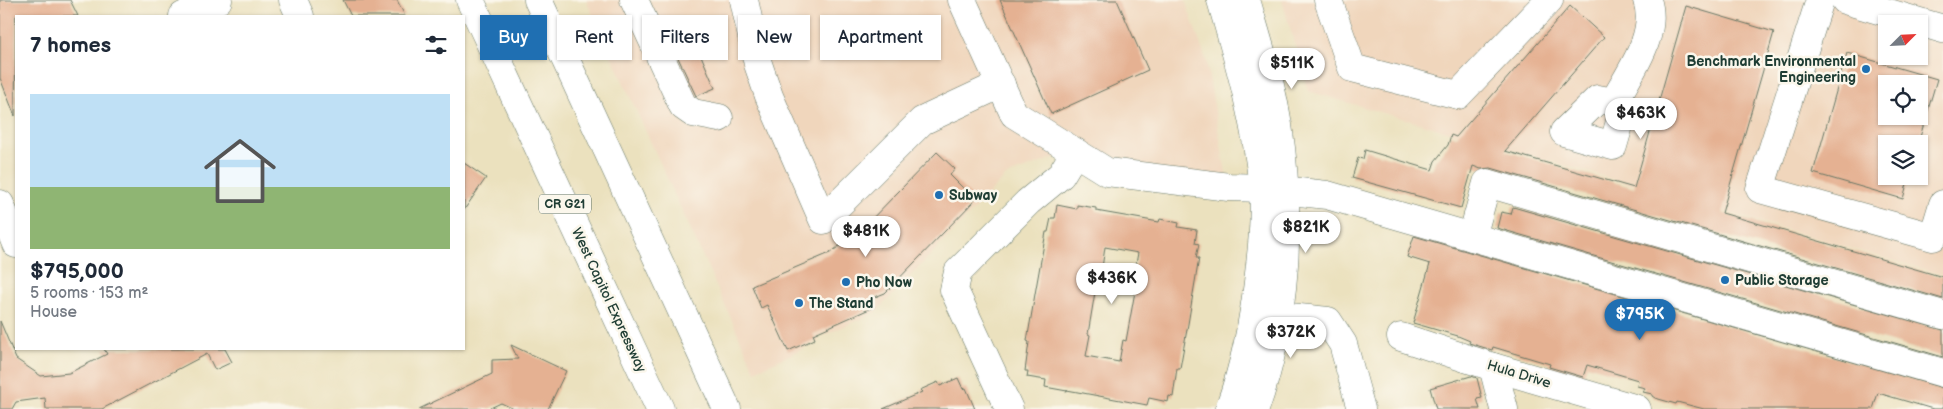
<!DOCTYPE html>
<html lang="en">
<head>
<meta charset="utf-8">
<style>
	:root { --surface:#fff; --page:#f2f2f3; --text:#1f2937; --muted:#747a83; --line:#e0e1e3; --accent:#1f6fb2 }
	body { margin:0; font-family:"Balsamiq Sans",sans-serif; background:var(--page); color:var(--text); height:100vh; display:flex; flex-direction:column; font-size:19px; white-space:nowrap }
	* { box-sizing:border-box; margin:0 }
	p { font-size:16px; color:var(--muted) }
	.icon { flex:none; width:28px; height:28px; fill:none; stroke:currentColor; stroke-width:2; stroke-linecap:round; stroke-linejoin:round }
	.map { position:relative; flex:1; overflow:hidden }
	.drawer { position:absolute; left:15px; top:15px; width:450px; height:335px; display:flex; flex-direction:column; background:var(--surface); border-radius:0px; box-shadow:0 1px 4px #0004 }
	.drawer>* { flex:none }
	.banner { position:absolute; left:480px; top:15px; width:475px; height:45px; display:flex; gap:10px }
	.needle { width:32px; rotate:66deg }
	.buttons { position:absolute; left:1878px; top:15px; display:grid; gap:10px }
	.buttons a { display:grid; place-items:center; width:50px; height:50px; border-radius:0px; background:var(--surface); box-shadow:0 1px 4px #0004; font-size:25px }
	.price { position:absolute; translate:-50% -42px; padding:0 11px; border-radius:18px; background:#fff; color:#222; font-size:16px; line-height:32px; filter:drop-shadow(0 1px 2px #0008) }
	.price::after { content:''; position:absolute; left:50%; top:30px; width:15px; height:11px; margin-left:-8px; background:inherit; clip-path:polygon(0 0,100% 0,50% 100%) }
	.price.current { background:var(--accent); color:#fff }
	ul { padding:0; list-style:none }
	li { display:grid; align-content:center; gap:10px; height:265px; padding:0 15px }
	li+li { border-top:1px solid var(--line) }
	li span { display:grid; place-items:center; height:155px; border-radius:0px; color:#555 }
	li>.icon { margin-inline-start:auto }
	span .icon { width:90px; height:90px; fill:#fffc; stroke-width:1 }
	li b { font-size:21px }
	h2 { display:flex; justify-content:space-between; align-items:center; height:60px; padding:0 15px; font-size:21px }
	.pill { padding:0 18px; border-radius:0px; background:var(--surface); box-shadow:0 1px 4px #0004; font-size:18px; line-height:45px }
	.pill.current { background:var(--accent); color:#fff }
	.map>svg:first-child { display:block }
</style>
</head>
<body>
<div class="map">
<svg width="1943" height="409" viewBox="0 0 1943 409">
	<rect width="100%" height="100%" fill="#fbf7ec"/>
	<filter id="ink" filterUnits="userSpaceOnUse"><feTurbulence type="fractalNoise" baseFrequency=".02" numOctaves="2"/><feDisplacementMap in="SourceGraphic" scale="10" xChannelSelector="R" yChannelSelector="G"/><feConvolveMatrix kernelMatrix="1 2 1 2 8 2 1 2 1" color-interpolation-filters="sRGB"/></filter>
	<filter id="wash" filterUnits="userSpaceOnUse"><feTurbulence type="fractalNoise" baseFrequency=".0096" numOctaves="4" result="noise"/><feDisplacementMap in="SourceGraphic" scale="20" xChannelSelector="R" yChannelSelector="G"/><feGaussianBlur stdDeviation="1.12" result="paint"/><feColorMatrix in="noise" values="0 0 0 0 0 0 0 0 0 0 0 0 0 0 0 0 0 1.4 0 .05"/><feComposite in="paint" operator="in"/></filter>
	<g filter="url(#wash)">
		<rect width="100%" height="100%" fill="#ebe1be"/>
		<!-- built -->
		<g fill="#f0d6bc" fill-rule="evenodd">
			<path d="M586,0H1185L1206,60L1230,196L1059,156L1006,176L876,312L818,338L819,341L755,371Z"/>
			<path d="M1282,0H1943V275L1308,91ZM1886,24H1919V56H1886ZM1886,84H1919V116H1886ZM1886,144H1919V176H1886Z"/>
		</g>
		<g id="blocks">
			<!-- building -->
			<g fill="#e5b192" fill-rule="evenodd">
				<path d="M0,0H70L78,16H16L15,116L0,78Z"/>
				<path d="M343,0H397L405,16H351Z"/>
				<path d="M1000,0H1117L1148,70L1051,114Z"/>
				<path d="M1570,6L1604,37L1505,151L1634,188L1686,6L1774,32L1722,213L1943,277V299L1491,168L1481,169L1473,166L1461,208L1352,178L1358,158L1363,159L1365,150L1432,170L1435,161L1448,145L1451,135L1456,137Z"/>
				<path d="M687,23L715,88L696,96L666,32Z"/>
				<path d="M1847,53L1937,79L1918,144H1886V176H1909L1903,199L1813,173ZM1886,84H1919V116H1886Z"/>
				<path d="M937,152L955,169L950,175L975,200L885,293L870,299L874,307L813,334L815,339L788,351L767,305L761,308L752,286L830,253L861,230Z"/>
				<path d="M464,163L486,178L464,210Z"/>
				<path d="M1057,205L1077,209V205L1096,208V211L1159,222L1160,219L1179,223L1178,227L1197,230L1195,243L1199,244L1196,258H1199L1188,324L1180,368H1177L1173,397L1169,396L1168,402L1149,398L1147,405L1067,390V391L1045,387L1046,380L1027,377L1028,371H1025L1029,342L1027,341L1035,294L1046,232H1048L1051,218H1055ZM1105,247L1138,253L1134,274L1138,275L1126,341L1123,340L1119,362L1086,356L1090,335L1088,334L1099,268H1102Z"/>
				<path d="M1513,207L1943,330V357L1497,228L1501,212L1511,214Z"/>
				<path d="M1414,236L1943,388V409H1933L1878,393L1873,409H1704L1677,402L1676,404L1655,398L1652,396V394L1643,392L1645,388L1637,386L1638,380L1587,365L1583,377L1549,367L1550,364L1493,347L1492,350L1469,343L1470,341L1458,336L1413,323L1430,264L1407,257Z"/>
				<path d="M0,321L16,359L41,376L69,373L107,354L104,349H225L232,362L215,370L207,354L102,409H46L45,398L16,402L12,409H0Z"/>
				<path d="M511,345L566,371L548,409H514L501,403L488,409H419L492,374V360L518,359Z"/>
				<path d="M1471,376L1477,378L1482,398L1477,399L1480,409H1436L1430,388Z"/>
				<path d="M958,378L963,389L966,388L975,409H883L922,392L920,390L938,382L940,386Z"/>
			</g>
		</g>
	</g>
	<g filter="url(#ink)">
		<use href="#blocks" fill-opacity="0" stroke="#667664" stroke-width="1"/>
		<g fill="none" stroke-linecap="round" stroke-linejoin="round">
			<defs>
				<g id="minor">
					<path d="M293,0L300,16"/>
					<path d="M634,0L683,106L693,113L719,118"/>
					<path d="M744,0L758,64L769,96L823,220L922,121L1001,84"/>
					<path d="M962,0L1014,114L1107,172L1229,187L1263,188L1327,195L1943,373"/>
					<path d="M1221,0C1239,62 1257,124 1263,189C1265,215 1263,239 1260,265C1255,313 1246,363 1229,409"/>
					<path d="M1246,0C1258,41 1271,82 1278,125C1292,219 1287,319 1255,409"/>
					<path d="M1328,0L1352,68L1458,95L1549,0"/>
					<path d="M1820,0L1760,189L1933,237L1943,204"/>
					<path d="M1845,0L1943,29"/>
					<path d="M183,16L218,0"/>
					<path d="M1598,99L1614,102L1622,115L1613,146L1564,132Z"/>
					<path d="M1614,102C1629,73 1659,35 1647,0"/>
					<path d="M0,204L16,244"/>
					<path d="M1472,237L1487,183L1943,315"/>
					<path d="M1280,316L1328,321L1343,344L1361,409"/>
					<path d="M1401,337L1493,367L1637,409"/>
					<path d="M1493,367L1504,409"/>
					<path d="M1009,409L954,290L958,272L1028,202L1061,175L1075,152"/>
				</g>
				<g id="highway">
					<path d="M470,0L660,409"/>
					<path d="M538,0L727,409"/>
				</g>
			</defs>
			<!-- minor casing -->
			<use href="#minor" stroke="#667664" stroke-width="29"/>
			<!-- highway casing -->
			<use href="#highway" stroke="#667664" stroke-width="29"/>
			<!-- minor -->
			<use href="#minor" stroke="#fff" stroke-width="28"/>
			<!-- highway -->
			<use href="#highway" stroke="#fff" stroke-width="28"/>
		</g>
	</g>
	<!-- markers -->
	<g fill="#1f6fb2" stroke="#fbf7ec" stroke-width="2">
		<circle cx="1866" cy="69" r="5"/>
		<circle cx="939" cy="195" r="5"/>
		<circle cx="1725" cy="280" r="5"/>
		<circle cx="846" cy="282" r="5"/>
		<circle cx="799" cy="303" r="5"/>
	</g>
	<g text-anchor="middle" dominant-baseline="central" stroke-width="5" stroke-linejoin="round" paint-order="stroke">
		<!-- shield labels -->
		<rect fill="#fbf7ec" stroke="#61756b" stroke-width="1" x="539" y="194.5" width="52" height="19" rx="4"/>
		<g font-size="12" font-weight="bold" fill="#1f3d34">
			<text x="565" y="204">CR G21</text>
		</g>
		<!-- poi labels -->
		<g font-size="14" font-weight="bold" fill="#1f3d34" stroke="#fbf7ec" text-anchor="start">
			<text x="1856" y="61" text-anchor="end">Benchmark Environmental<tspan x="1856" dy="16">Engineering</tspan></text>
			<text x="949" y="195">Subway</text>
			<text x="1735" y="280">Public Storage</text>
			<text x="856" y="282">Pho Now</text>
			<text x="809" y="303">The Stand</text>
		</g>
		<!-- street labels -->
		<g font-size="14" fill="#1f3d34" stroke="#fbf7ec">
			<text transform="translate(609 300) rotate(65)">West Capitol Expressway</text>
			<text transform="translate(1519 374) rotate(17)">Hula Drive</text>
		</g>
	</g>
</svg>
<div class="buttons">
<a><svg class="needle" viewBox="-14 -14 28 28"><path d="M0-13l5 13h-10z" fill="#e53935"/><path d="M0 13l5-13h-10z" fill="#747a83"/></svg></a>
<a><svg class="icon" aria-label="locate" viewBox="0 0 24 24"><circle cx="12" cy="12" r="6"/><path d="M12 2v4M12 18v4M2 12h4M18 12h4"/></svg></a>
<a><svg class="icon" aria-label="layers" viewBox="0 0 24 24"><path d="M12 4l9 5-9 5-9-5zM3 14l9 5 9-5"/></svg></a>
</div>
<b class="price" style="left:1292px;top:90px">$511K</b>
<b class="price" style="left:1641px;top:140px">$463K</b>
<b class="price" style="left:1306px;top:254px">$821K</b>
<b class="price" style="left:866px;top:258px">$481K</b>
<b class="price" style="left:1112px;top:305px">$436K</b>
<b class="price current" style="left:1640px;top:341px">$795K</b>
<b class="price" style="left:1291px;top:359px">$372K</b>
<div class="banner">
<a class="pill current">Buy</a>
<a class="pill">Rent</a>
<a class="pill">Filters</a>
<a class="pill">New</a>
<a class="pill">Apartment</a>
</div>
<section class="drawer">
<h2>7 homes<svg class="icon" aria-label="filters" viewBox="0 0 24 24"><path d="M4 7h16M4 17h16"/><circle cx="9" cy="7" r="2"/><circle cx="15" cy="17" r="2"/></svg></h2>
<ul>
<li><span style="background:linear-gradient(#bfe0f5 60%,#8fb573 0)"><svg class="icon" aria-label="home" viewBox="0 0 24 24"><path d="M3 11l9-7 9 7M6 9v11h12V9"/></svg></span><div><b>$795,000</b><p>5 rooms · 153 m²</p><p>House</p></div></li>
</ul>
</section>
</div>
</body>
</html>
